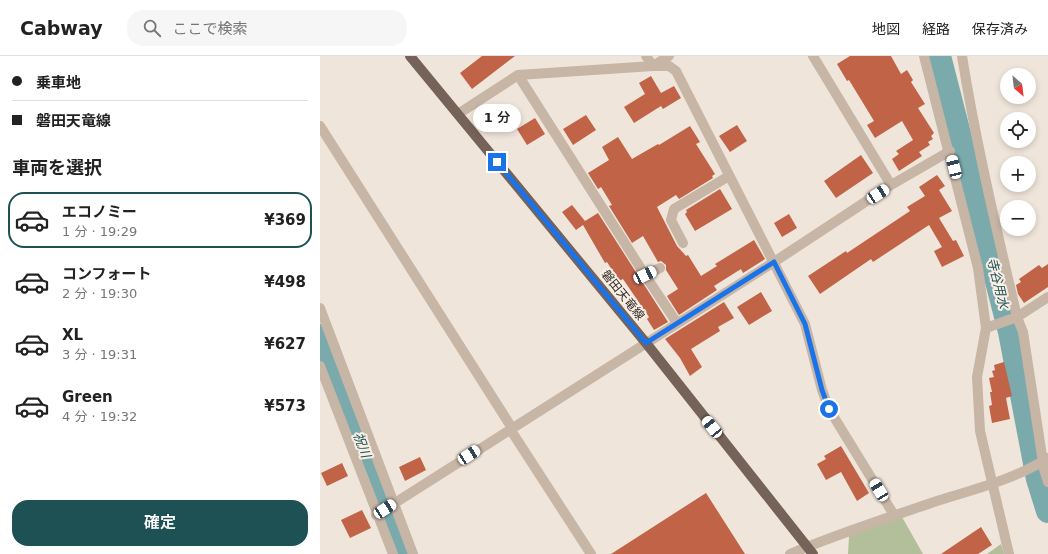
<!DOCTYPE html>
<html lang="ja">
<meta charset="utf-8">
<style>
:root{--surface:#fff;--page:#f6f6f6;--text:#222;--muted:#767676;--line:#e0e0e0;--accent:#1e5153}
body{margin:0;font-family:"DejaVu Sans","Noto Sans JP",sans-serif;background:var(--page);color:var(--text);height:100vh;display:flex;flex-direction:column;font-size:15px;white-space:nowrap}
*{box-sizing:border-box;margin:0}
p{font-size:13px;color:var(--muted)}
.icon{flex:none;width:22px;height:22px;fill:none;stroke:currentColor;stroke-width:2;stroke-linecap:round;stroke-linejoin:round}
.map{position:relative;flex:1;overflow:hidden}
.sheet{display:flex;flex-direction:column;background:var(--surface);width:320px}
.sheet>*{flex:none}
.banner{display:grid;align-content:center;height:88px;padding:0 12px;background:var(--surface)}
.needle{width:26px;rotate:152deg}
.fabs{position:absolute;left:680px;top:12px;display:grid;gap:8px}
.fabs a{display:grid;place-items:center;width:36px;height:36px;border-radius:50%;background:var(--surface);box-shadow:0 2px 6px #0003;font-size:20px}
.end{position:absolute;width:18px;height:18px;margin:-9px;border:5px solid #1a73e8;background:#fff;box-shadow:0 0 0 2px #fff}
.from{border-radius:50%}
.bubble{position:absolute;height:28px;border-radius:14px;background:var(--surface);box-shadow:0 2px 6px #0003;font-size:13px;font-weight:600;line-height:28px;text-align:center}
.car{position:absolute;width:12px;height:24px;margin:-12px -6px;border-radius:5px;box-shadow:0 0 3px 1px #0007;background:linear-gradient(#fff 24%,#345 0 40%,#fff 0 76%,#345 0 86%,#fff 0)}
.banner b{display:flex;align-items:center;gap:14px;height:38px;font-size:15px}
.banner b+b{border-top:1px solid var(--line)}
.banner i{width:10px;height:10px;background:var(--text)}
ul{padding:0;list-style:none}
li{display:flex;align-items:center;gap:12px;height:56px;margin:0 8px 6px;padding:0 4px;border:2px solid transparent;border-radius:16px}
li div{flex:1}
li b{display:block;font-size:15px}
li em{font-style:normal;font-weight:600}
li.on{border-color:var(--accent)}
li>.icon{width:36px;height:36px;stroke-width:1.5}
h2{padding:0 12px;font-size:18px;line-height:48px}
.cta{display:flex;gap:8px;margin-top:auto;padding:8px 12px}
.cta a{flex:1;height:46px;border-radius:16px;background:var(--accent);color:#fff;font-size:16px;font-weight:600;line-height:46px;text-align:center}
header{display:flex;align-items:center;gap:24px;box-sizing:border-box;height:56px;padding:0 20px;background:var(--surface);border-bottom:1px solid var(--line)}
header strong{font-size:19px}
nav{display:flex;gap:22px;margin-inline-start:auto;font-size:14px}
.search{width:280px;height:36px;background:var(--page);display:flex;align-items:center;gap:10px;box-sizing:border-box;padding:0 14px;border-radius:16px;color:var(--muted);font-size:15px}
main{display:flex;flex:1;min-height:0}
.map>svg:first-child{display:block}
</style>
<header>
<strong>Cabway</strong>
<div class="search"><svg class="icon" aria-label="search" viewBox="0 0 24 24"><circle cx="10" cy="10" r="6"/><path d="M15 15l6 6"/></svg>ここで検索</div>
<nav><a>地図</a><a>経路</a><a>保存済み</a></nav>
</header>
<main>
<section class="sheet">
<div class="banner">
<b><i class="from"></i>乗車地</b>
<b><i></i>磐田天竜線</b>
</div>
<h2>車両を選択</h2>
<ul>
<li class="on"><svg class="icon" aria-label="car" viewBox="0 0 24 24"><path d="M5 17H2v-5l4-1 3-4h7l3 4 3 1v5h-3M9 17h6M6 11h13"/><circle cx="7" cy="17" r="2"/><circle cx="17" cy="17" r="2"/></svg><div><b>エコノミー</b><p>1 分 · 19:29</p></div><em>¥369</em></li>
<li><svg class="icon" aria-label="car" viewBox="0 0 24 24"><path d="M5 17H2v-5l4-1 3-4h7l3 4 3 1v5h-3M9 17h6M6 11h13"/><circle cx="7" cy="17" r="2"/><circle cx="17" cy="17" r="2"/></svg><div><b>コンフォート</b><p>2 分 · 19:30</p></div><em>¥498</em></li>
<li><svg class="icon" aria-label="car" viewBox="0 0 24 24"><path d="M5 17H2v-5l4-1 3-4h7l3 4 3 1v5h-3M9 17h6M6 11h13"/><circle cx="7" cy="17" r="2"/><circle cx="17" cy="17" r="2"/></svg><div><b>XL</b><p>3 分 · 19:31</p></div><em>¥627</em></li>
<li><svg class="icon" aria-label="car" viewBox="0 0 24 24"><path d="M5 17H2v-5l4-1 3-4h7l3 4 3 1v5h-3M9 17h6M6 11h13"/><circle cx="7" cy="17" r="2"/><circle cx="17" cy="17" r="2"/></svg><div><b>Green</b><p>4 分 · 19:32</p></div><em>¥573</em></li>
</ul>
<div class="cta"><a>確定</a></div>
</section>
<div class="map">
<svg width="728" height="498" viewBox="0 0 728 498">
<rect width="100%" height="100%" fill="#f0e5da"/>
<path fill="#b3be9a" d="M 582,461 L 603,498 L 528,498 L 529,480 Z
M 681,488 L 684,498 L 667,498 Z"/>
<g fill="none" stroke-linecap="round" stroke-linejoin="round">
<path stroke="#7aaaac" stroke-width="24" d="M 619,0 L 690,276 L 718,423 L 728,455
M 0,280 L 30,364 L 83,498"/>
</g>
<path fill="#c06347" d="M 162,0 L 195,0 L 152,33 L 140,17 Z
M 530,0 L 571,0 L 581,18 L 587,14 L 593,24 L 591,26 L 605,48 L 598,52 L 614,77 L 611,80 L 613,83 L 608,86 L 610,89 L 599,96 L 602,100 L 579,115 L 572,103 L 579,98 L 576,95 L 593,84 L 582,65 L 555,82 L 547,69 L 554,65 L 529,24 L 527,25 L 517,8 Z
M 331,20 L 341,37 L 354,30 L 361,42 L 343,53 L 341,50 L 314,67 L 304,51 L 325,38 L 319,27 Z
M 266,59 L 276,74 L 253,89 L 243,73 Z
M 215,62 L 225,78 L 207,89 L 197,73 Z
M 417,69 L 427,85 L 410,96 L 399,80 Z
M 370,70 L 380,86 L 376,88 L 395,118 L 392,120 L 393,122 L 359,143 L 356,139 L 337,151 L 357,190 L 366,200 L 368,199 L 381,220 L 397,210 L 395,208 L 434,184 L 445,203 L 423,217 L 421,213 L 394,230 L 397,234 L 359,259 L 347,240 L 358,233 L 346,214 L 346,209 L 341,205 L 338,206 L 323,180 L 312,187 L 289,150 L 292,149 L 281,131 L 278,133 L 268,117 L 289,104 L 282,91 L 298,81 L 312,103 L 338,88 L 339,89 Z
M 541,99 L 553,117 L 516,142 L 504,125 Z
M 617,119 L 625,130 L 619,134 L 632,155 L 619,162 L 633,185 L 636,184 L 644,200 L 622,211 L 614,195 L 622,191 L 609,169 L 553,206 L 551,203 L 500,238 L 488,220 L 526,195 L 527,197 L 590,155 L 587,151 L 605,140 L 599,131 Z
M 400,133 L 412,153 L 375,175 L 365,158 L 367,156 L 366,154 Z
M 252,149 L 265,165 L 278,157 L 348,266 L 334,274 L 327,263 L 329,261 L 303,223 L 299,225 L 287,206 L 285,207 L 263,169 L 256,174 L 242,156 Z
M 469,158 L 477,172 L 462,181 L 454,167 Z
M 728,208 L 728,231 L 704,247 L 698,238 L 696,229 L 701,226 L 699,223 L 719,209 L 722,212 Z
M 441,236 L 452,255 L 429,269 L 417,251 Z
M 404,246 L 414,262 L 398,271 L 400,275 L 371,293 L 382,311 L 370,320 L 360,302 L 345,283 Z
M 684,306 L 692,340 L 686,342 L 690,363 L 672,367 L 669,350 L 672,349 L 670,336 L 672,336 L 669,322 L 674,321 L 672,315 L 675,314 L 674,309 Z
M 521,390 L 549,437 L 537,445 L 521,416 L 506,424 L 497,408 L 506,403 L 504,400 Z
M 100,401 L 106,414 L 85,425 L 79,411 Z
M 22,407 L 28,420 L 7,430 L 1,417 Z
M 386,437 L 425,498 L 291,498 Z
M 42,454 L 51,472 L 30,482 L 21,464 Z
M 661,471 L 672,489 L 658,498 L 621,498 Z"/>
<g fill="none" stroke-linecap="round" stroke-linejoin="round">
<path stroke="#c7b5a6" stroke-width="10" d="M 326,0 L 333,10 L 349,0
M 493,0 L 571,129
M 642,0 C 656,88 677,175 697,261 L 703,276 L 724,413 L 728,426
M 198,19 L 325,219 L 340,212
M 138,58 L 198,19 L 333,10 L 349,10 L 356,15 L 485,268 L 502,334 L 509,353 L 574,459
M 0,70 L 192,372
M 363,187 L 351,164 L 354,153 L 409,120
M 325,219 L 357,267
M 0,252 L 93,498
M 666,272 L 697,261 L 728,241
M 0,310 L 73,498
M 190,373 L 271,498
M 56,459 L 454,206 L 571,129 L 630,95"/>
<path stroke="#c7b5a6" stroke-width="10" d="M 604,0 L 658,212 L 666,272 L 657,321 L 660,375 L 689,498
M 470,498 C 519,477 570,461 620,444 C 656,433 695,423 728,402"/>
<path stroke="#756258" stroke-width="10" d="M 90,0 L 326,287 L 493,498"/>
</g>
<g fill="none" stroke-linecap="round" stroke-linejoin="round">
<path stroke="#1a73e8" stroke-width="5" d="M 177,106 L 326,287 L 454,206 L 485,268 L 502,334 L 509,353"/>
</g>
<g text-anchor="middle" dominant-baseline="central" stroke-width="4" stroke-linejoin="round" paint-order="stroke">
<g font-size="12" fill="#342b27" stroke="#f8efe6">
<text transform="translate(303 239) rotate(51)">磐田天竜線</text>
</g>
<g font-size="13" font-style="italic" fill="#1e5153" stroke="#f8efe6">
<text transform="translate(678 227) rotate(76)">寺谷用水</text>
<text transform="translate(42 389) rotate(69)">祝川</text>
</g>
</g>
</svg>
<div class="fabs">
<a><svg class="needle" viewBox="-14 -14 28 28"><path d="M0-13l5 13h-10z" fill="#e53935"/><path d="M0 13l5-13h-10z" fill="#767676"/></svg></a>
<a><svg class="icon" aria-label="locate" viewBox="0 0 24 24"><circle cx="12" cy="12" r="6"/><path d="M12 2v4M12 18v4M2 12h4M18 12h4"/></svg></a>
<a>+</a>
<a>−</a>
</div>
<i class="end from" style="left:509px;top:353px"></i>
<i class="end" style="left:177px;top:106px"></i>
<div class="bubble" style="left:153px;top:48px;width:48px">1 分</div>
<i class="car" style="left:634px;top:111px;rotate:346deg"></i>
<i class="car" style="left:558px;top:138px;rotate:57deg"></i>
<i class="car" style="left:325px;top:219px;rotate:65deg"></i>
<i class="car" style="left:392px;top:371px;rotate:321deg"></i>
<i class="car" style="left:149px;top:399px;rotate:57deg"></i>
<i class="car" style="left:559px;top:434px;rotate:329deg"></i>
<i class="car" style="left:65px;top:453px;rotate:57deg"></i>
</div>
</main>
